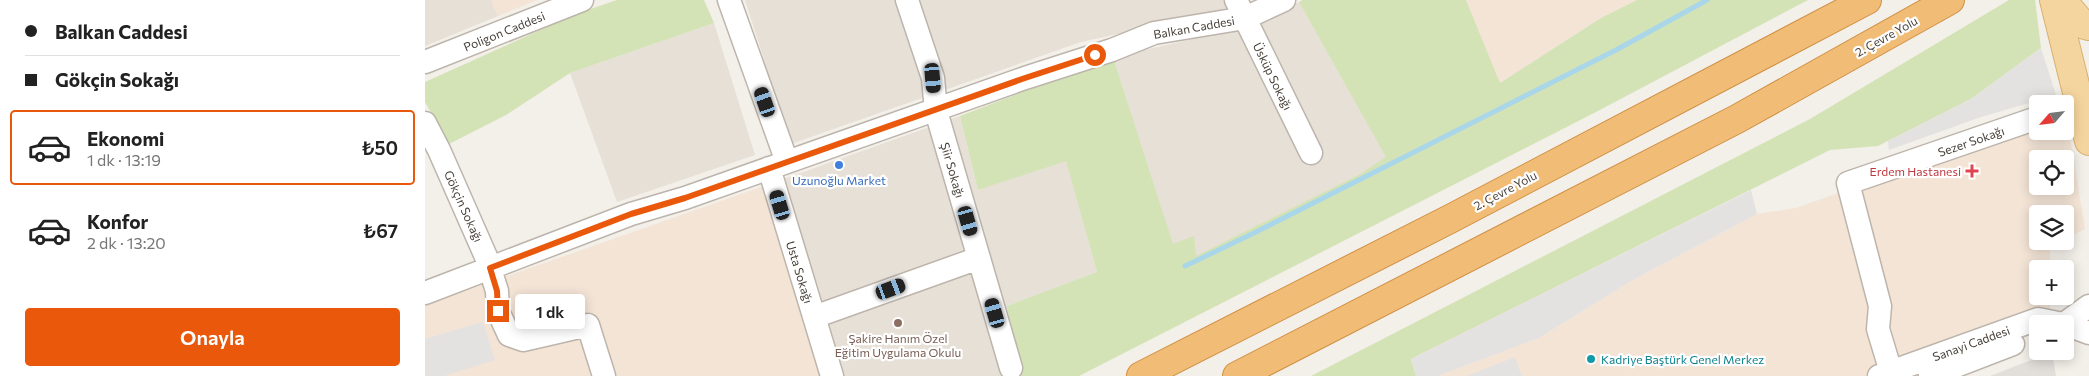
<!DOCTYPE html>
<html lang="tr">
<meta charset="utf-8">
<style>
:root{--surface:#fff;--page:#f6f6f6;--text:#222;--muted:#767676;--line:#e0e0e0;--accent:#ea580c}
body{margin:0;font-family:Commissioner,sans-serif;background:var(--page);color:var(--text);height:100vh;display:flex;flex-direction:column;font-size:19px;white-space:nowrap}
*{box-sizing:border-box;margin:0}
p{font-size:16px;color:var(--muted)}
.icon{flex:none;width:28px;height:28px;fill:none;stroke:currentColor;stroke-width:2;stroke-linecap:round;stroke-linejoin:round}
.map{position:relative;flex:1;overflow:hidden}
.side{display:flex;flex-direction:column;background:var(--surface);width:425px}
.side>*{flex:none}
.banner{display:grid;align-content:center;height:110px;padding:0 25px;background:var(--surface)}
.needle{width:32px;rotate:242deg}
.tools{position:absolute;left:1604px;top:95px;display:grid;gap:10px}
.tools a{display:grid;place-items:center;width:45px;height:45px;border-radius:5px;background:var(--surface);box-shadow:0 2px 12px #0003;font-size:25px}
.end{position:absolute;width:22px;height:22px;margin:-11px;border:6px solid #ea580c;background:#fff;box-shadow:0 0 0 2px #fff}
.from{border-radius:50%}
.bubble{position:absolute;height:35px;border-radius:5px;background:var(--surface);box-shadow:0 2px 12px #0003;font-size:16px;font-weight:600;line-height:35px;text-align:center}
.car{position:absolute;width:15px;height:30px;margin:-15px -8px;border-radius:6px;box-shadow:0 0 4px 1px #0007;background:linear-gradient(#222 24%,#8ab4d8 0 40%,#222 0 76%,#8ab4d8 0 86%,#222 0)}
.banner b{display:flex;align-items:center;gap:18px;height:48px;font-size:19px}
.banner b+b{border-top:1px solid var(--line)}
.banner i{width:12px;height:12px;background:var(--text)}
ul{padding:0;list-style:none}
li{display:flex;align-items:center;gap:15px;height:75px;margin:0 10px 8px;padding:0 15px;border:2px solid transparent;border-radius:5px}
li div{flex:1}
li b{display:block;font-size:19px}
li em{font-style:normal;font-weight:600}
li.active{border-color:var(--accent)}
li>.icon{width:45px;height:45px;stroke-width:1.5}
.primary-button{display:flex;gap:10px;margin-top:auto;padding:10px 25px}
.primary-button a{flex:1;height:58px;border-radius:5px;background:var(--accent);color:#fff;font-size:20px;font-weight:600;line-height:58px;text-align:center}
main{display:flex;flex:1;min-height:0}
.map>svg:first-child{display:block}
</style>
<main>
<section class="side">
<div class="banner">
<b><i class="from"></i>Balkan Caddesi</b>
<b><i></i>Gökçin Sokağı</b>
</div>
<ul>
<li class="active"><svg class="icon" aria-label="car" viewBox="0 0 24 24"><path d="M5 17H2v-5l4-1 3-4h7l3 4 3 1v5h-3M9 17h6M6 11h13"/><circle cx="7" cy="17" r="2"/><circle cx="17" cy="17" r="2"/></svg><div><b>Ekonomi</b><p>1 dk · 13:19</p></div><em>₺50</em></li>
<li><svg class="icon" aria-label="car" viewBox="0 0 24 24"><path d="M5 17H2v-5l4-1 3-4h7l3 4 3 1v5h-3M9 17h6M6 11h13"/><circle cx="7" cy="17" r="2"/><circle cx="17" cy="17" r="2"/></svg><div><b>Konfor</b><p>2 dk · 13:20</p></div><em>₺67</em></li>
</ul>
<div class="primary-button"><a>Onayla</a></div>
</section>
<div class="map">
<svg width="1664" height="376" viewBox="0 0 1664 376">
<rect width="100%" height="100%" fill="#f3efe9"/>
<path fill="#e6e0d7" d="M 0,0 L 66,0 L 73,16 L 0,46 Z
M 320,0 L 798,0 L 803,10 L 656,42 L 366,144 Z
M 874,2 L 962,157 L 935,174 L 771,257 L 748,245 L 688,57 L 812,29 Z
M 289,23 L 330,155 L 192,202 L 145,73 Z
M 535,116 L 553,190 L 641,160 L 672,272 L 582,306 L 585,326 L 581,376 L 402,376 L 336,187 Z"/>
<path fill="#f3e4d6" fill-rule="evenodd" d="M 66,0 L 112,0 L 73,16 Z
M 1041,0 L 1212,0 L 1176,18 L 1075,83 Z
M 1641,113 L 1660,229 L 1640,239 L 1640,214 L 1612,214 L 1612,241 L 1635,241 L 1625,247 L 1625,269 L 1612,269 L 1612,296 L 1625,296 L 1625,309 L 1463,376 L 1013,376 L 1114,338 L 1206,281 L 1332,214 L 1371,208 L 1612,123 L 1612,131 L 1640,131 ZM 1612,159 L 1640,159 L 1640,186 L 1612,186 Z
M 336,187 L 402,376 L 0,376 L 0,305 Z"/>
<path fill="#e2deda" d="M 1627,352 L 1631,376 L 1565,376 Z"/>
<path fill="#d3e3b5" d="M 192,0 L 279,0 L 289,23 L 145,73 L 81,115 L 24,144 L 0,102 L 0,82 L 151,14 Z
M 877,0 L 1041,0 L 1075,83 L 1176,18 L 1212,0 L 1383,0 L 1171,112 L 654,376 L 581,376 L 585,326 L 582,306 L 672,272 L 641,161 L 553,190 L 535,116 L 688,57 L 748,244 L 769,236 L 771,256 L 935,174 L 961,157 L 874,2 Z
M 1584,0 L 1610,0 L 1616,48 L 1546,99 L 1453,146 L 1405,150 L 986,359 L 991,376 L 886,376 L 1385,119 Z"/>
<path fill="#e4e2e0" d="M 1616,48 L 1631,95 L 1556,117 L 1464,150 L 1463,141 L 1546,99 Z
M 1326,190 L 1332,214 L 1206,281 L 1114,338 L 1013,376 L 991,376 L 986,359 Z
M 58,322 L 70,360 L 19,376 L 0,376 L 0,339 Z
M 1090,357 L 1097,376 L 1042,376 Z"/>
<g fill="none" stroke-linecap="round" stroke-linejoin="round">
<path stroke="#aad6ea" stroke-width="5" d="M 760,266 L 829,233 L 1191,50 L 1282,0"/>
<g stroke="#bdb5ac" stroke-width="25">
<path id="minor" d="M 304,0 L 362,162
M 482,0 L 508,78 L 511,111 L 586,368
M 811,0 L 886,153
M 0,62 L 157,0
M 0,123 L 14,150 L 62,259 L 72,291 L 73,311 L 84,335 L 98,340 L 163,325 L 179,376
M 344,168 L 407,376
M 0,293 L 206,214 L 260,198 L 600,78 L 687,50 L 729,33 L 820,18 L 859,0
M 389,317 L 554,258
M 1639,324 L 1664,306
M 1640,324 L 1664,333
M 1466,372 L 1453,329 L 1455,306 L 1423,183 L 1612,118
M 1454,376 L 1613,319 L 1638,324
M 1505,376 L 1588,344"/>
</g>
<g stroke="#d9b070" stroke-width="30">
<path id="major" d="M 1629,0 L 1664,141
M 1637,0 L 1657,24 L 1664,26"/>
</g>
<g stroke="#d09046" stroke-width="30">
<path id="highway" d="M 716,376 L 1025,219 L 1442,0
M 812,376 L 1312,119 L 1525,0"/>
</g>
<use href="#minor" stroke="#fff" stroke-width="22"/>
<use href="#major" stroke="#f5d59f" stroke-width="28"/>
<use href="#highway" stroke="#f1bc75" stroke-width="28"/>
</g>
<g fill="none" stroke-linecap="round" stroke-linejoin="round">
<path stroke="#ea580c" stroke-width="6" d="M 73,311 L 72,291 L 65,268 L 206,214 L 260,198 L 600,78 L 670,55"/>
</g>
<circle fill="#3f7fe0" stroke="#fff" stroke-width="2" cx="414" cy="165" r="5"/>
<path fill="#e0444e" stroke="#fff" stroke-width="2" d="M1544.5 163.5h5v5h5v5h-5v5h-5v-5h-5v-5h5z"/>
<circle fill="#8d6e63" stroke="#fff" stroke-width="2" cx="473" cy="323" r="5"/>
<circle fill="#0f9aa8" stroke="#fff" stroke-width="2" cx="1166" cy="359" r="5"/>
<g text-anchor="middle" dominant-baseline="central" stroke-width="4.5" stroke-linejoin="round" paint-order="stroke">
<g font-size="12" fill="#463f38" stroke="#fff">
<text transform="translate(769 27) rotate(-10)">Balkan Caddesi</text>
<text transform="translate(79 31) rotate(-22)">Poligon Caddesi</text>
<text transform="translate(1461 36) rotate(-29)">2. Çevre Yolu</text>
<text transform="translate(848 76) rotate(64)">Üsküp Sokağı</text>
<text transform="translate(1546 141) rotate(-19)">Sezer Sokağı</text>
<text transform="translate(528 170) rotate(74)">Şiir Sokağı</text>
<text transform="translate(1080 190) rotate(-28)">2. Çevre Yolu</text>
<text transform="translate(39 206) rotate(66)">Gökçin Sokağı</text>
<text transform="translate(375 272) rotate(73)">Usta Sokağı</text>
<text transform="translate(1546 343) rotate(-20)">Sanayi Caddesi</text>
</g>
<g font-size="12" fill="#be3a42" stroke="#fff" text-anchor="end">
<text x="1536" y="171">Erdem Hastanesi</text>
</g>
<g font-size="12" fill="#366cbe" stroke="#fff">
<text x="414" y="180">Uzunoğlu Market</text>
</g>
<g font-size="12" fill="#785e54" stroke="#fff">
<text x="473" y="338">Şakire Hanım Özel<tspan x="473" dy="14">Eğitim Uygulama Okulu</tspan></text>
</g>
<g font-size="12" fill="#0d838f" stroke="#fff" text-anchor="start">
<text x="1176" y="359">Kadriye Baştürk Genel Merkez</text>
</g>
</g>
</svg>
<div class="tools">
<a><svg class="needle" viewBox="-14 -14 28 28"><path d="M0-13l5 13h-10z" fill="#e53935"/><path d="M0 13l5-13h-10z" fill="#767676"/></svg></a>
<a><svg class="icon" aria-label="locate" viewBox="0 0 24 24"><circle cx="12" cy="12" r="6"/><path d="M12 2v4M12 18v4M2 12h4M18 12h4"/></svg></a>
<a><svg class="icon" aria-label="layers" viewBox="0 0 24 24"><path d="M12 4l9 5-9 5-9-5zM3 14l9 5 9-5"/></svg></a>
<a>+</a>
<a>−</a>
</div>
<i class="end from" style="left:670px;top:55px"></i>
<i class="end" style="left:73px;top:311px"></i>
<div class="bubble" style="left:90px;top:294px;width:70px">1 dk</div>
<i class="car" style="left:508px;top:78px;rotate:175deg"></i>
<i class="car" style="left:340px;top:102px;rotate:341deg"></i>
<i class="car" style="left:355px;top:205px;rotate:343deg"></i>
<i class="car" style="left:543px;top:221px;rotate:164deg"></i>
<i class="car" style="left:466px;top:289px;rotate:70deg"></i>
<i class="car" style="left:570px;top:313px;rotate:344deg"></i>
</div>
</main>
